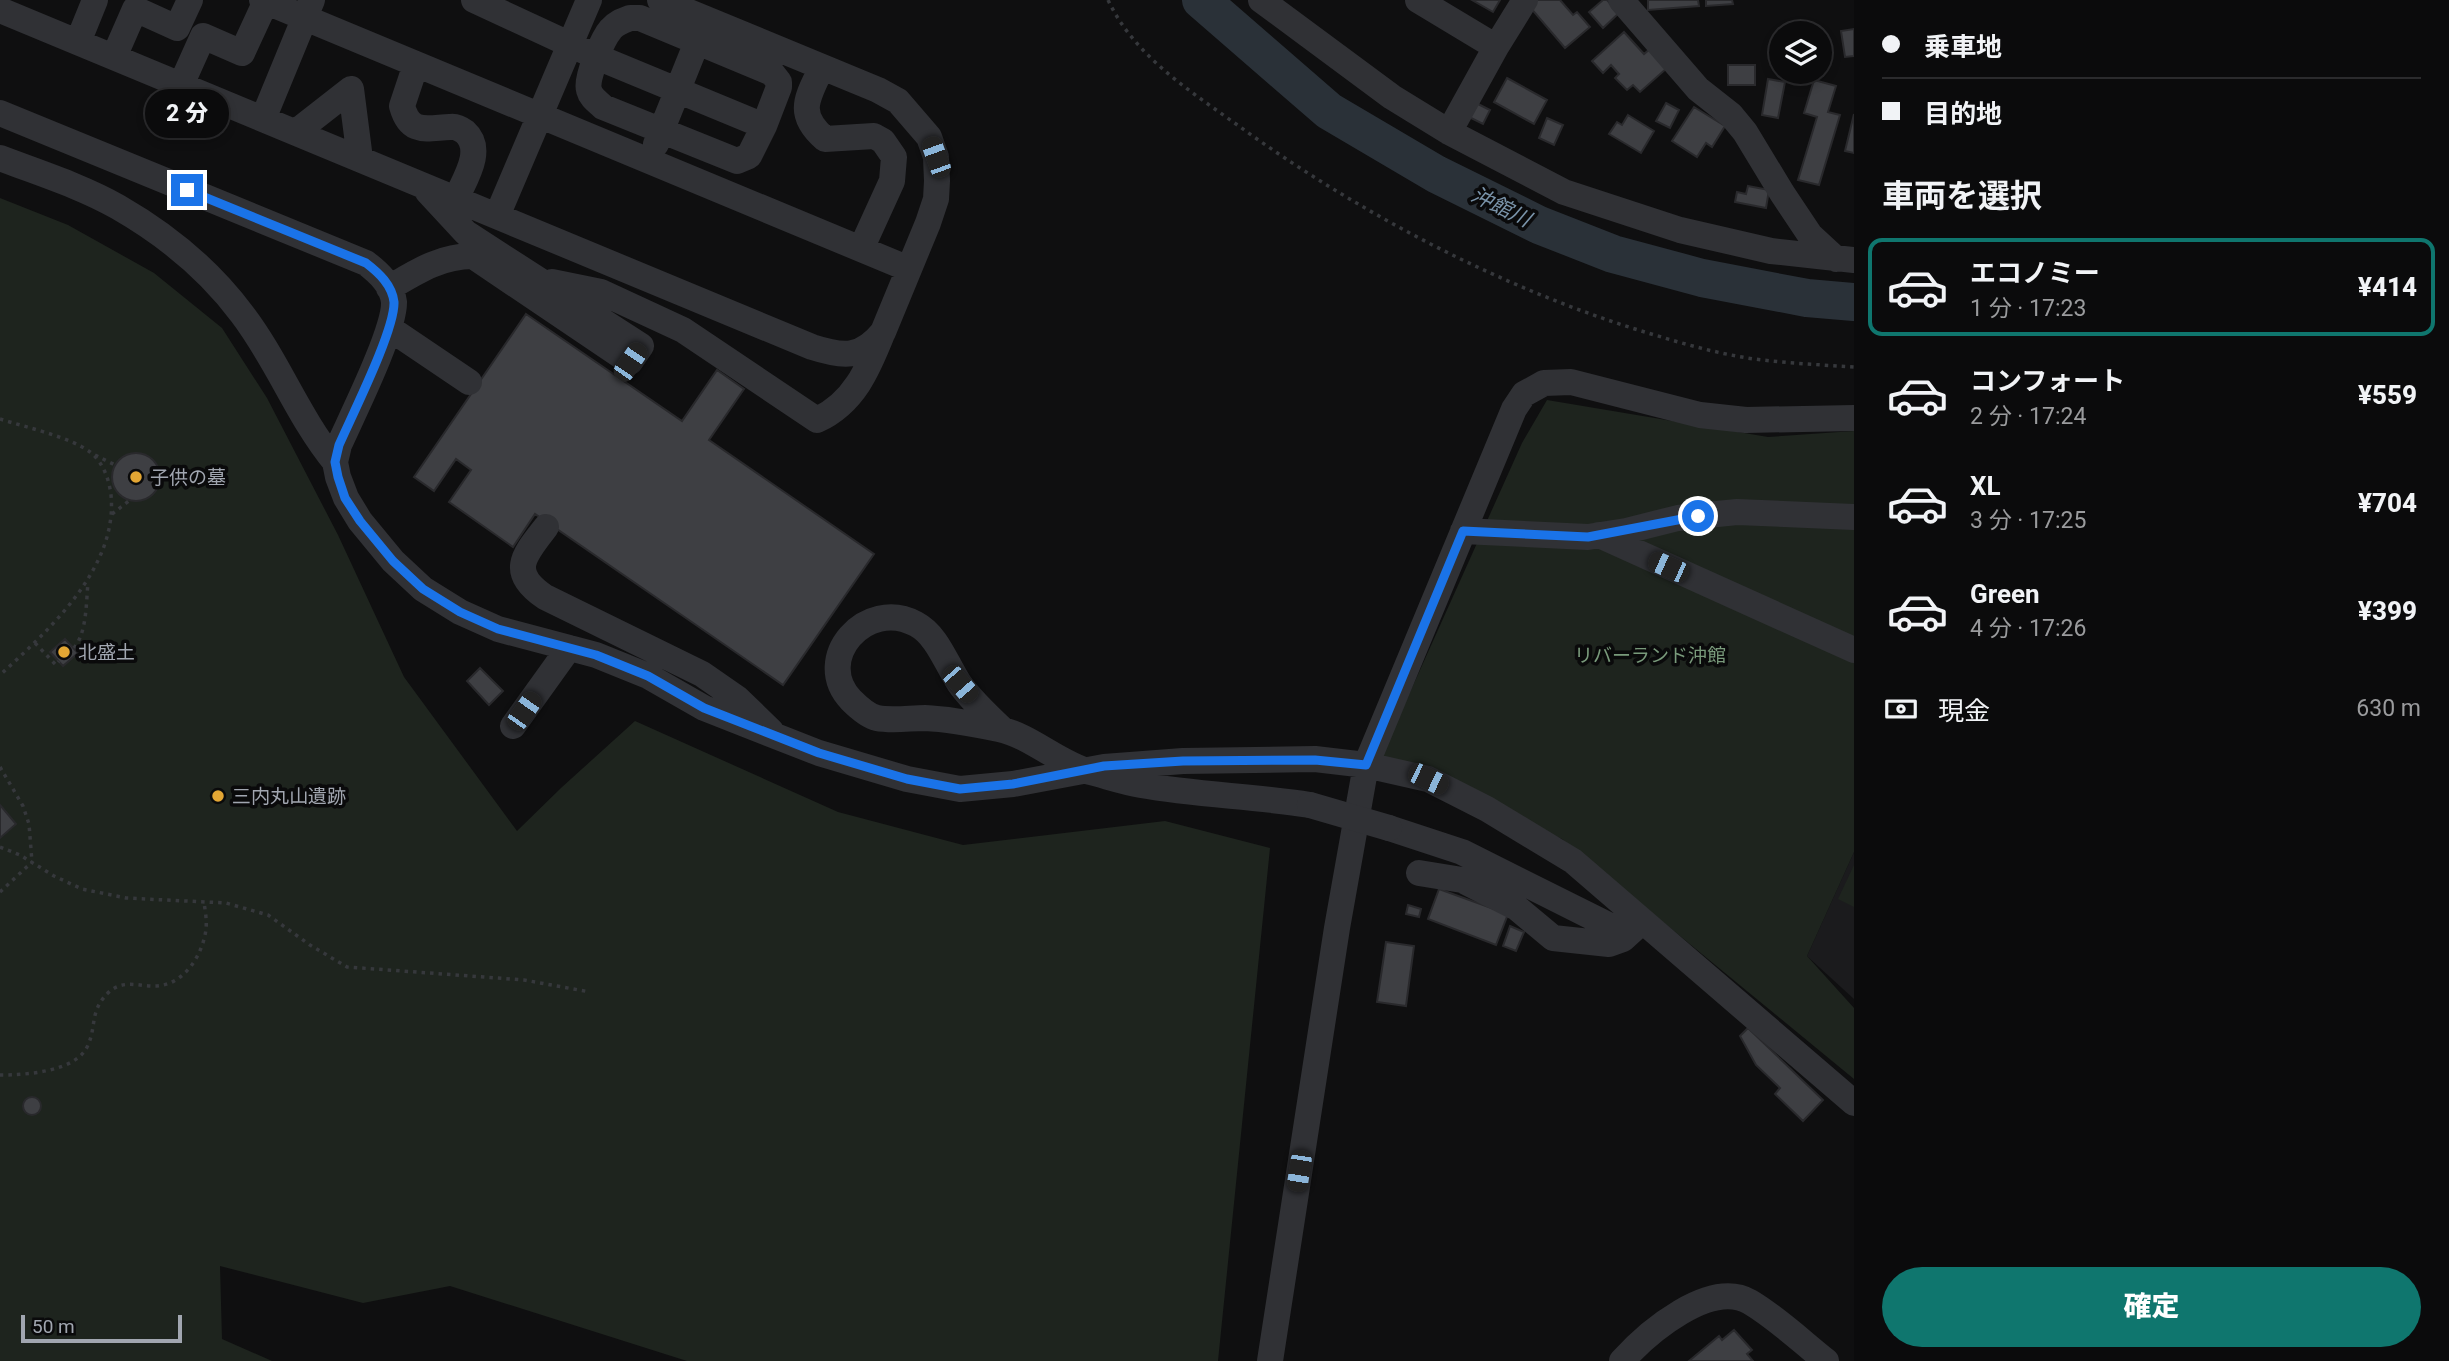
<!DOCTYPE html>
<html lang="ja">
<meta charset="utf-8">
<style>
:root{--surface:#0b0b0c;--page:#141415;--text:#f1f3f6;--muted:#9a9b9d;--line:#2b2b2d;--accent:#0f766e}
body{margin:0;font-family:Roboto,"Noto Sans JP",sans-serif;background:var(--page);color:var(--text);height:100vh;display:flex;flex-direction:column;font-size:26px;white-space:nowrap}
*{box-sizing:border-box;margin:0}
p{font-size:23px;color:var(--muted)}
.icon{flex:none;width:38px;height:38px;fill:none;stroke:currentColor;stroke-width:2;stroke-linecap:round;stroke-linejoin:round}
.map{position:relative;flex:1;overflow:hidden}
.drawer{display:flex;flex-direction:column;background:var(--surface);width:595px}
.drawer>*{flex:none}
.hud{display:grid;align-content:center;height:154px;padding:0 28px;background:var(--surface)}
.controls{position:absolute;left:1769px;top:21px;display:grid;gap:14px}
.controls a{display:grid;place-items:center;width:63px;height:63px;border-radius:50%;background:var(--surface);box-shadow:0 4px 10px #0003,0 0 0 2px var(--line);font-size:35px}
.scale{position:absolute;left:21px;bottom:18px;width:161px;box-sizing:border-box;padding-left:7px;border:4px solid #a1a6b0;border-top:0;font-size:19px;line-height:24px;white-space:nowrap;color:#a1a6b0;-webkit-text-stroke:5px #0a0a0b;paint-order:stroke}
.end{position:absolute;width:32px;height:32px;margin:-16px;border:9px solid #1a73e8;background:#fff;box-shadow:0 0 0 4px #fff}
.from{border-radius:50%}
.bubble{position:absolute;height:49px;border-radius:24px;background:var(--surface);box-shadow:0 4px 10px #0003,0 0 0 2px var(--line);font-size:23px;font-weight:800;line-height:49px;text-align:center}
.car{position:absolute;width:21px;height:42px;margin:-21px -10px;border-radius:9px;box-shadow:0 0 5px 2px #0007;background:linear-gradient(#222 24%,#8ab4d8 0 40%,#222 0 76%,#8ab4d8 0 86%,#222 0)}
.hud b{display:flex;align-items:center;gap:24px;height:66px;font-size:26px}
.hud b+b{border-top:2px solid var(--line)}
.hud i{width:18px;height:18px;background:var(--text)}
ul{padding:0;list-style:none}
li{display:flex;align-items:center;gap:21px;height:98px;margin:0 14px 10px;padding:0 14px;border:4px solid transparent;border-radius:14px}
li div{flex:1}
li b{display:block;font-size:26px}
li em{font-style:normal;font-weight:800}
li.current{border-color:var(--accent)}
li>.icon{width:63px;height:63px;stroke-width:1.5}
h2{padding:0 28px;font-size:32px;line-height:84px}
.pay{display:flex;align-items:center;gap:18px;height:77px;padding:0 28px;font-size:26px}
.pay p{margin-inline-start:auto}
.primary-button{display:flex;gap:14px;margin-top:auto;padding:14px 28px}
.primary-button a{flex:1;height:80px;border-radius:42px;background:var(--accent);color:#fff;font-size:28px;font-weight:800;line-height:80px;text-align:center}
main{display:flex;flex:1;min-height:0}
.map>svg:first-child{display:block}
</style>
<main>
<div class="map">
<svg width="1854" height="1361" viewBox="0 0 1854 1361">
<rect width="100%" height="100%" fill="#0f0f10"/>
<path fill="#1b1b1d" d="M 1854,852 L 1854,999 L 1807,956 Z"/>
<path fill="#1e241e" d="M 0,198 L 68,225 L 154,273 L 222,328 L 267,398 L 338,535 L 404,677 L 517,831 L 561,788 L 635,721 L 838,812 L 963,845 L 1165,821 L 1270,848 L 1218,1361 L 687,1361 L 450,1286 L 363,1303 L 220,1266 L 222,1339 L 272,1361 L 0,1361 Z
M 1547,400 L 1768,437 L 1854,431 L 1854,852 L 1807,956 L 1854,1008 L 1854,1079 L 1562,839 L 1380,759 L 1522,443 Z
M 1854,865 L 1854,907 L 1838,899 Z"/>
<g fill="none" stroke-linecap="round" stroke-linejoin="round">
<path stroke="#2a3138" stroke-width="38" d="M 1201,0 L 1329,111 L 1436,174 L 1539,225 L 1613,254 L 1702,278 L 1807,298 L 1854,302"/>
</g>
<path fill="#3e3f43" stroke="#29292c" stroke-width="2" d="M 1472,0 L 1500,0 L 1493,12 Z
M 1537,0 L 1560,0 L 1573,15 L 1577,12 L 1590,27 L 1565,48 L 1529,6 Z
M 1603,0 L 1607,0 L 1619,13 L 1603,28 L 1589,12 Z
M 1648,0 L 1698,0 L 1699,6 L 1648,10 Z
M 1706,0 L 1732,0 L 1733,4 L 1706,6 Z
M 1854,29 L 1854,56 L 1845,57 L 1841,31 Z
M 1624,32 L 1644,54 L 1650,49 L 1667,68 L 1640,92 L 1633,85 L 1627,90 L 1615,78 L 1619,74 L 1611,65 L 1603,73 L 1592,61 Z
M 1728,65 L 1755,65 L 1755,85 L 1728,85 Z
M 1507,78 L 1547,100 L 1534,124 L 1494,102 Z
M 1768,79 L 1785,82 L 1778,118 L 1762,115 Z
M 1814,80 L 1836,86 L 1828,112 L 1840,115 L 1819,185 L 1798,180 L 1817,117 L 1804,113 Z
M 1476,103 L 1490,110 L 1483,124 L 1469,117 Z
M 1666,103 L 1679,110 L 1670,128 L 1656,121 Z
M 1694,107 L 1725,126 L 1712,147 L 1706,143 L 1697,157 L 1672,141 Z
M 1854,114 L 1854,153 L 1845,151 Z
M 1628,115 L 1654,131 L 1641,153 L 1609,134 L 1617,122 L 1622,125 Z
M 1547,118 L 1563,125 L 1554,145 L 1539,138 Z
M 1748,186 L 1769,190 L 1766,208 L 1735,202 L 1737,192 L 1746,194 Z
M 526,314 L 682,421 L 717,370 L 744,389 L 709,440 L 874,554 L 783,685 L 535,514 L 513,547 L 449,502 L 471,470 L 456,459 L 434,491 L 414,477 Z
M112 477a24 24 0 1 1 48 0a24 24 0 1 1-48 0Z
M 65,639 L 78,653 L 63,666 L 50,652 Z
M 480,668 L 503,691 L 489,705 L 467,681 Z
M 0,805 L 16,824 L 0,838 Z
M 1439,889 L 1508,914 L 1496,945 L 1428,919 Z
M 1408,905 L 1421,909 L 1419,917 L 1406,914 Z
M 1510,926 L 1524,932 L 1516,951 L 1503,946 Z
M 1386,942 L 1414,946 L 1406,1006 L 1377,1002 Z
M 1748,1028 L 1823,1100 L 1803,1121 L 1775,1094 L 1780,1088 L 1756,1065 L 1740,1036 Z
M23 1106a9 9 0 1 1 18 0a9 9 0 1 1-18 0Z
M 1734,1330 L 1752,1350 L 1747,1354 L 1753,1361 L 1689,1361 L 1719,1336 L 1722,1340 Z"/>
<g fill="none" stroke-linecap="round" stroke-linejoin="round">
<path stroke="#36383c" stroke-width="3.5" stroke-dasharray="3.5 5" stroke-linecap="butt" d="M 1108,0 C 1134,55 1187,89 1236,124 C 1356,211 1493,284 1635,329 C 1674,341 1713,353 1754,359 C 1787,363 1821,365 1854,367
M 0,419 C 25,427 70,437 90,452 C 103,462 109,479 111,495 C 118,568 49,630 0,675
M 95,455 L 115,465
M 112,514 L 130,500
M 35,643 L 56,665 L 59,661
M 74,648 C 87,632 86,603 88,583
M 0,767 L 23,806 L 29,824 L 32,862
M 0,847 L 20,855 L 54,876 L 82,889 L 126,898 L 226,903 L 268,915 L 310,945 L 347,967 L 524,980 L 590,992
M 0,892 L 32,862
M 0,1075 C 25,1075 77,1072 88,1045 C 97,1025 89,1010 110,991 C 125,979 141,987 157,986 C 185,984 203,954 206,929 C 207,920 205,910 204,902"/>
<path stroke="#303135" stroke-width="26" d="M 262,0 L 909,269
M 474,0 L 597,57 L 764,126
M 1261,0 L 1392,97 L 1449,132 L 1564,192 L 1680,230 L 1771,251 L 1854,260
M 1418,0 L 1496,47 L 1525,0
M 1621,0 L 1698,89 L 1731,115 L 1745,132 L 1782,193 L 1810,235 L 1836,259
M 0,10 L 812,347 C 843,357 861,359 883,332 L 928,223 L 936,199 L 937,181 L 936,157 L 929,137 L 898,101 L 878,90 L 660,0
M 630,18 L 640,18 L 772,73 L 779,82 L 779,87 L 764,126 L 749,156 L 737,161 L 603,107 C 598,102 591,98 589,90 C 585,79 603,38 611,29 C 616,23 622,21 630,18 Z
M 78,42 L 95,0
M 114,57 L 135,9 L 177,28 L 190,0
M 416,64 L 402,106 C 410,135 426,128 450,127 C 455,126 461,129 465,132 C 485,150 464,180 456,199
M 822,67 C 808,97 795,113 825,139 L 874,136 L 883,141 L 894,157 L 892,181 L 861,249
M 181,85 L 203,36 L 242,53 L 266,1
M 0,113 L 366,263 C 379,273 392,285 394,302 C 395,330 352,416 339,445 L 335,462 L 338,477 L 346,498 L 360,521 L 393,561 L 423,589 L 460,612 L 498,629 L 596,655 L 648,676 L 704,708 L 819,753 L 907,779 L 960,789 L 1013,784 L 1104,767 L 1183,761 L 1315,759 L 1366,765 L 1428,779 L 1487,809 L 1573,861 L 1854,1103
M 263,119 L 312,0
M 296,132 L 351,89 L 360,159
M 1449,132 L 1496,47
M 656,144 L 703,27
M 0,158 C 39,173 81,186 118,207 C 165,234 210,271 242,314 C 278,361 298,417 335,462
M 497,216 L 589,0
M 552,282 L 601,292 L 683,330 L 817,420 C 854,403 868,369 882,334
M 389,288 C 416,272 440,256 473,256 L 630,362 L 641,346 L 466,233 L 428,192
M 389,328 L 469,382
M 546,527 C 524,555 508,572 545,597 L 702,674 L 738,699 L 771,731
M 1463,531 L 1588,537 L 1626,531 L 1678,518 L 1737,512 L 1854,517
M 1599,535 L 1854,650
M 513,726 L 569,648
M 1002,729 C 987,715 971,700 959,683 C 946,663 937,635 916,624 C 866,597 812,659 851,700 C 858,707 868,716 877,718 C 892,721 910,718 925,718 C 949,719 975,724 999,729 C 1031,736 1058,763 1090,772 C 1106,776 1124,782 1141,785 C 1197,795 1254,796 1310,805
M 1389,828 L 1462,852 L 1614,928 L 1632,914
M 1419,873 L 1462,880 L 1517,908 L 1553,938 L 1609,944 L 1623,939 L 1635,928
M 1270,1361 L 1337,928 L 1366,765 L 1514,409 L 1524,394 L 1544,383 L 1571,382 L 1700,415 L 1746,420 L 1854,418
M 1622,1361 C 1647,1333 1710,1279 1750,1302 C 1777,1318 1802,1342 1826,1361"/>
<path stroke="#303135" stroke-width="26" d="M 1310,805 L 1389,828"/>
</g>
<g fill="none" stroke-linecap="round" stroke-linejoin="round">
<path stroke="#1a73e8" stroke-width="9" d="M 187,190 L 366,263 C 379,273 392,285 394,302 C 395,330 352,415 339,445 L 335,462 L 338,477 L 345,498 L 360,521 L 393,561 L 423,589 L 460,612 L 498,629 L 596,655 L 648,676 L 704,708 L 819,753 L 907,779 L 960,789 L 1013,784 L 1104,766 L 1183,761 L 1315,760 L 1366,765 L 1463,531 L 1588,537 L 1698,516"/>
</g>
<g fill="#e3a634" stroke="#0a0a0b" stroke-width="2.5">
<circle cx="136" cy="477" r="7"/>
<circle cx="64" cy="652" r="7"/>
<circle cx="218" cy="796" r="7"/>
</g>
<g text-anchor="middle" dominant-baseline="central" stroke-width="7" stroke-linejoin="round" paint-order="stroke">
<g font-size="19" fill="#a1a6b0" stroke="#0a0a0b" text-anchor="start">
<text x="150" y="477">子供の墓</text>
<text x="78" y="652">北盛土</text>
<text x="232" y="796">三内丸山遺跡</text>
</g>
<g font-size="19" fill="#799a7b" stroke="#0a0a0b">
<text x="1650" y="655">リバーランド沖館</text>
</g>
<g font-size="21" font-style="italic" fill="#7a94aa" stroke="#0a0a0b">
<text transform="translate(1501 207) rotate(26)">沖館川</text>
</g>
</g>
</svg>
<div class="controls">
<a><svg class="icon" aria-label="layers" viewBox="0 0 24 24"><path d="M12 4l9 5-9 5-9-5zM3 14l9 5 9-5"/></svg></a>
</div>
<div class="scale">50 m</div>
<i class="end from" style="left:1698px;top:516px"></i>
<i class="end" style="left:187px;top:190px"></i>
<div class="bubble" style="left:145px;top:89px;width:84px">2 分</div>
<i class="car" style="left:936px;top:157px;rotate:340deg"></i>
<i class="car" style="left:630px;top:362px;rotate:34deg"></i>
<i class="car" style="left:1668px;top:567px;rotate:294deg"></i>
<i class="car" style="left:960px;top:684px;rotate:139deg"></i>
<i class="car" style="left:524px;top:711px;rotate:35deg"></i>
<i class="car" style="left:1428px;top:779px;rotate:116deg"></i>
<i class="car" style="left:1299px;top:1171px;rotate:189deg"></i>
</div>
<section class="drawer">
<div class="hud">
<b><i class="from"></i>乗車地</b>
<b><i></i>目的地</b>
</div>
<h2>車両を選択</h2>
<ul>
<li class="current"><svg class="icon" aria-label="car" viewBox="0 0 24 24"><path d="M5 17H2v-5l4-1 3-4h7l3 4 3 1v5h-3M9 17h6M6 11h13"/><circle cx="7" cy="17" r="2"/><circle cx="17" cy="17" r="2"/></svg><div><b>エコノミー</b><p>1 分 · 17:23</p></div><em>¥414</em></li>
<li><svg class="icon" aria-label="car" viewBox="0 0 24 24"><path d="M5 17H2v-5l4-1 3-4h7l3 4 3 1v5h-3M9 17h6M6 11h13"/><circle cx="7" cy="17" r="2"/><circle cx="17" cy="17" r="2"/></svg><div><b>コンフォート</b><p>2 分 · 17:24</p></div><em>¥559</em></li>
<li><svg class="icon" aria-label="car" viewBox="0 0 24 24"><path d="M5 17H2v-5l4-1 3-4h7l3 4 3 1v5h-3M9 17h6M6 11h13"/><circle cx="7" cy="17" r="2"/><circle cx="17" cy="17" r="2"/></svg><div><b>XL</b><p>3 分 · 17:25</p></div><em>¥704</em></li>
<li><svg class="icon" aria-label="car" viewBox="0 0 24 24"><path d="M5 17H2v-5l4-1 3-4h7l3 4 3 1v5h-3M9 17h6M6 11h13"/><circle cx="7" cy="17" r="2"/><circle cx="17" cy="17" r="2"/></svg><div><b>Green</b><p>4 分 · 17:26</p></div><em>¥399</em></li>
</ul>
<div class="pay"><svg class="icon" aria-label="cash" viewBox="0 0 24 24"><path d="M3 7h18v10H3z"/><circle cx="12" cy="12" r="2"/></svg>現金<p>630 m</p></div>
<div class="primary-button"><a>確定</a></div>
</section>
</main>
